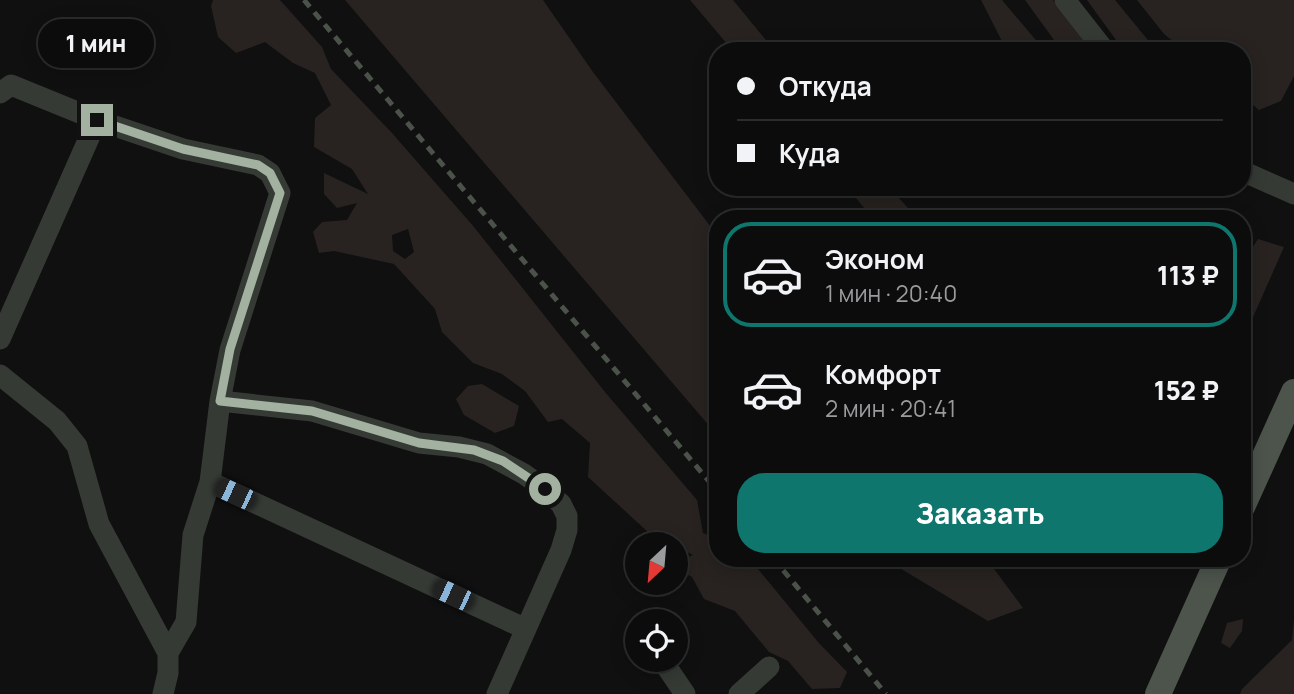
<!DOCTYPE html>
<html lang="ru">
<meta charset="utf-8">
<style>
:root{--surface:#0b0c0b;--page:#141514;--text:#f1f3f6;--muted:#9a9b9d;--line:#2b2c2c;--accent:#0f766e}
body{margin:0;font-family:Manrope,sans-serif;background:var(--page);color:var(--text);height:100vh;display:flex;flex-direction:column;font-size:26px;white-space:nowrap}
*{box-sizing:border-box;margin:0}
p{font-size:23px;color:var(--muted)}
.icon{flex:none;width:38px;height:38px;fill:none;stroke:currentColor;stroke-width:2;stroke-linecap:round;stroke-linejoin:round}
.map{position:relative;flex:1;overflow:hidden}
.drawer{position:absolute;left:709px;top:210px;width:542px;height:357px;display:flex;flex-direction:column;background:var(--surface);border-radius:28px;box-shadow:0 4px 18px #0003,0 0 0 2px var(--line)}
.drawer>*{flex:none}
.banner{position:absolute;left:709px;top:42px;width:542px;height:154px;border-radius:28px;box-shadow:0 4px 18px #0003,0 0 0 2px var(--line);display:grid;align-content:center;height:154px;padding:0 28px;background:var(--surface)}
.needle{width:46px;rotate:206deg}
.controls{position:absolute;left:625px;top:532px;display:grid;gap:14px}
.controls a{display:grid;place-items:center;width:63px;height:63px;border-radius:50%;background:var(--surface);box-shadow:0 4px 18px #0003,0 0 0 2px var(--line);font-size:35px}
.end{position:absolute;width:32px;height:32px;margin:-16px;border:9px solid #a2b1a0;background:#111;box-shadow:0 0 0 4px #111}
.from{border-radius:50%}
.bubble{position:absolute;height:49px;border-radius:24px;background:var(--surface);box-shadow:0 4px 18px #0003,0 0 0 2px var(--line);font-size:23px;font-weight:800;line-height:49px;text-align:center}
.car{position:absolute;width:21px;height:42px;margin:-21px -10px;border-radius:9px;box-shadow:0 0 5px 2px #0007;background:linear-gradient(#222 24%,#8ab4d8 0 40%,#222 0 76%,#8ab4d8 0 86%,#222 0)}
.banner b{display:flex;align-items:center;gap:24px;height:66px;font-size:26px}
.banner b+b{border-top:2px solid var(--line)}
.banner i{width:18px;height:18px;background:var(--text)}
ul{padding:12px 0 0;list-style:none}
li{display:flex;align-items:center;gap:21px;height:105px;margin:0 14px 10px;padding:0 14px;border:4px solid transparent;border-radius:28px}
li div{flex:1}
li b{display:block;font-size:26px}
li em{font-style:normal;font-weight:800}
li.active{border-color:var(--accent)}
li>.icon{width:63px;height:63px;stroke-width:1.5}
.button{display:flex;gap:14px;margin-top:auto;padding:14px 28px}
.button a{flex:1;height:80px;border-radius:28px;background:var(--accent);color:#fff;font-size:28px;font-weight:800;line-height:80px;text-align:center}
.map>svg:first-child{display:block}
</style>
<div class="map">
<svg width="1294" height="694" viewBox="0 0 1294 694">
<rect width="100%" height="100%" fill="#0f100f"/>
<path fill="#282320" fill-rule="evenodd" d="M 213,0 L 280,0 L 322,47 L 331,69 L 392,133 L 474,227 L 605,392 L 697,500 L 703,533 L 717,538 L 718,558 L 749,558 L 818,642 L 847,672 L 840,688 L 812,689 L 788,661 L 769,652 L 735,611 L 704,599 L 692,577 L 676,569 L 676,555 L 685,559 L 693,555 L 649,533 L 588,477 L 590,443 L 562,419 L 548,422 L 525,391 L 502,374 L 473,363 L 442,332 L 435,309 L 394,264 L 334,251 L 319,253 L 313,232 L 322,222 L 347,220 L 357,203 L 337,208 L 324,194 L 324,173 L 368,194 L 352,169 L 314,147 L 315,118 L 331,105 L 315,73 L 293,63 L 265,42 L 236,53 L 218,37 L 211,6 ZM 408,229 L 414,252 L 405,259 L 393,251 L 392,235 Z
M 345,0 L 543,0 L 593,72 L 717,235 L 717,435 Z
M 690,0 L 733,0 L 775,51 L 733,51 Z
M 981,0 L 1002,0 L 1045,51 L 1007,51 Z
M 1025,0 L 1053,0 L 1094,51 L 1062,51 Z
M 1087,0 L 1115,0 L 1157,51 L 1124,51 Z
M 1137,0 L 1294,0 L 1294,76 L 1281,101 L 1259,110 L 1243,97 L 1242,51 L 1185,51 L 1164,34 Z
M 847,187 L 889,187 L 918,219 L 873,219 Z
M 1258,239 L 1284,247 L 1246,333 L 1243,333 L 1243,262 Z
M 482,384 L 519,406 L 514,426 L 495,433 L 464,415 L 456,399 L 468,386 Z
M 883,558 L 986,558 L 1023,608 L 988,621 Z
M 1243,619 L 1242,631 L 1230,648 L 1221,643 L 1227,623 Z
M 1294,620 L 1294,694 L 1240,694 L 1242,689 L 1292,640 Z"/>
<g fill="none" stroke-linecap="round" stroke-linejoin="round">
<path stroke="#353a35" stroke-width="21" d="M 1065,0 L 1105,51
M 0,93 L 11,85 L 97,120 L 0,339
M 97,120 L 183,149 L 258,165 L 270,173 L 280,193 L 230,350 L 220,401 L 210,482 L 193,535 L 186,622 L 168,653
M 1242,171 L 1294,194
M 0,375 L 57,421 L 77,446 L 99,524 L 168,653 L 168,673 L 163,694
M 220,401 L 312,411 L 419,443 L 459,447 L 487,454 L 524,474 L 545,489 L 561,504 L 567,516 L 567,530 L 561,550 L 497,694
M 210,482 L 526,629
M 662,660 L 685,694
M 739,694 L 769,667"/>
<path stroke="#4c544c" stroke-width="26" d="M 1242,507 L 1294,392
M 1158,694 L 1219,558"/>
<path stroke="#4b524a" stroke-width="5" stroke-dasharray="9 7" stroke-linecap="butt" d="M 304,0 L 718,492
M 773,558 L 886,694"/>
</g>
<g fill="none" stroke-linecap="round" stroke-linejoin="round">
<path stroke="#a2b1a0" stroke-width="9" d="M 97,120 L 183,149 L 258,165 L 270,173 L 280,193 L 230,349 L 220,401 L 312,411 L 419,443 L 474,450 L 503,461 L 545,489"/>
</g>
</svg>
<div class="controls">
<a><svg class="needle" viewBox="-14 -14 28 28"><path d="M0-13l5 13h-10z" fill="#e53935"/><path d="M0 13l5-13h-10z" fill="#9a9b9d"/></svg></a>
<a><svg class="icon" aria-label="locate" viewBox="0 0 24 24"><circle cx="12" cy="12" r="6"/><path d="M12 2v4M12 18v4M2 12h4M18 12h4"/></svg></a>
</div>
<i class="end from" style="left:545px;top:489px"></i>
<i class="end" style="left:97px;top:120px"></i>
<div class="bubble" style="left:38px;top:19px;width:116px">1 мин</div>
<i class="car" style="left:235px;top:494px;rotate:295deg"></i>
<i class="car" style="left:453px;top:595px;rotate:295deg"></i>
<div class="banner">
<b><i class="from"></i>Откуда</b>
<b><i></i>Куда</b>
</div>
<section class="drawer">
<ul>
<li class="active"><svg class="icon" aria-label="car" viewBox="0 0 24 24"><path d="M5 17H2v-5l4-1 3-4h7l3 4 3 1v5h-3M9 17h6M6 11h13"/><circle cx="7" cy="17" r="2"/><circle cx="17" cy="17" r="2"/></svg><div><b>Эконом</b><p>1 мин · 20:40</p></div><em>113 ₽</em></li>
<li><svg class="icon" aria-label="car" viewBox="0 0 24 24"><path d="M5 17H2v-5l4-1 3-4h7l3 4 3 1v5h-3M9 17h6M6 11h13"/><circle cx="7" cy="17" r="2"/><circle cx="17" cy="17" r="2"/></svg><div><b>Комфорт</b><p>2 мин · 20:41</p></div><em>152 ₽</em></li>
</ul>
<div class="button"><a>Заказать</a></div>
</section>
</div>
